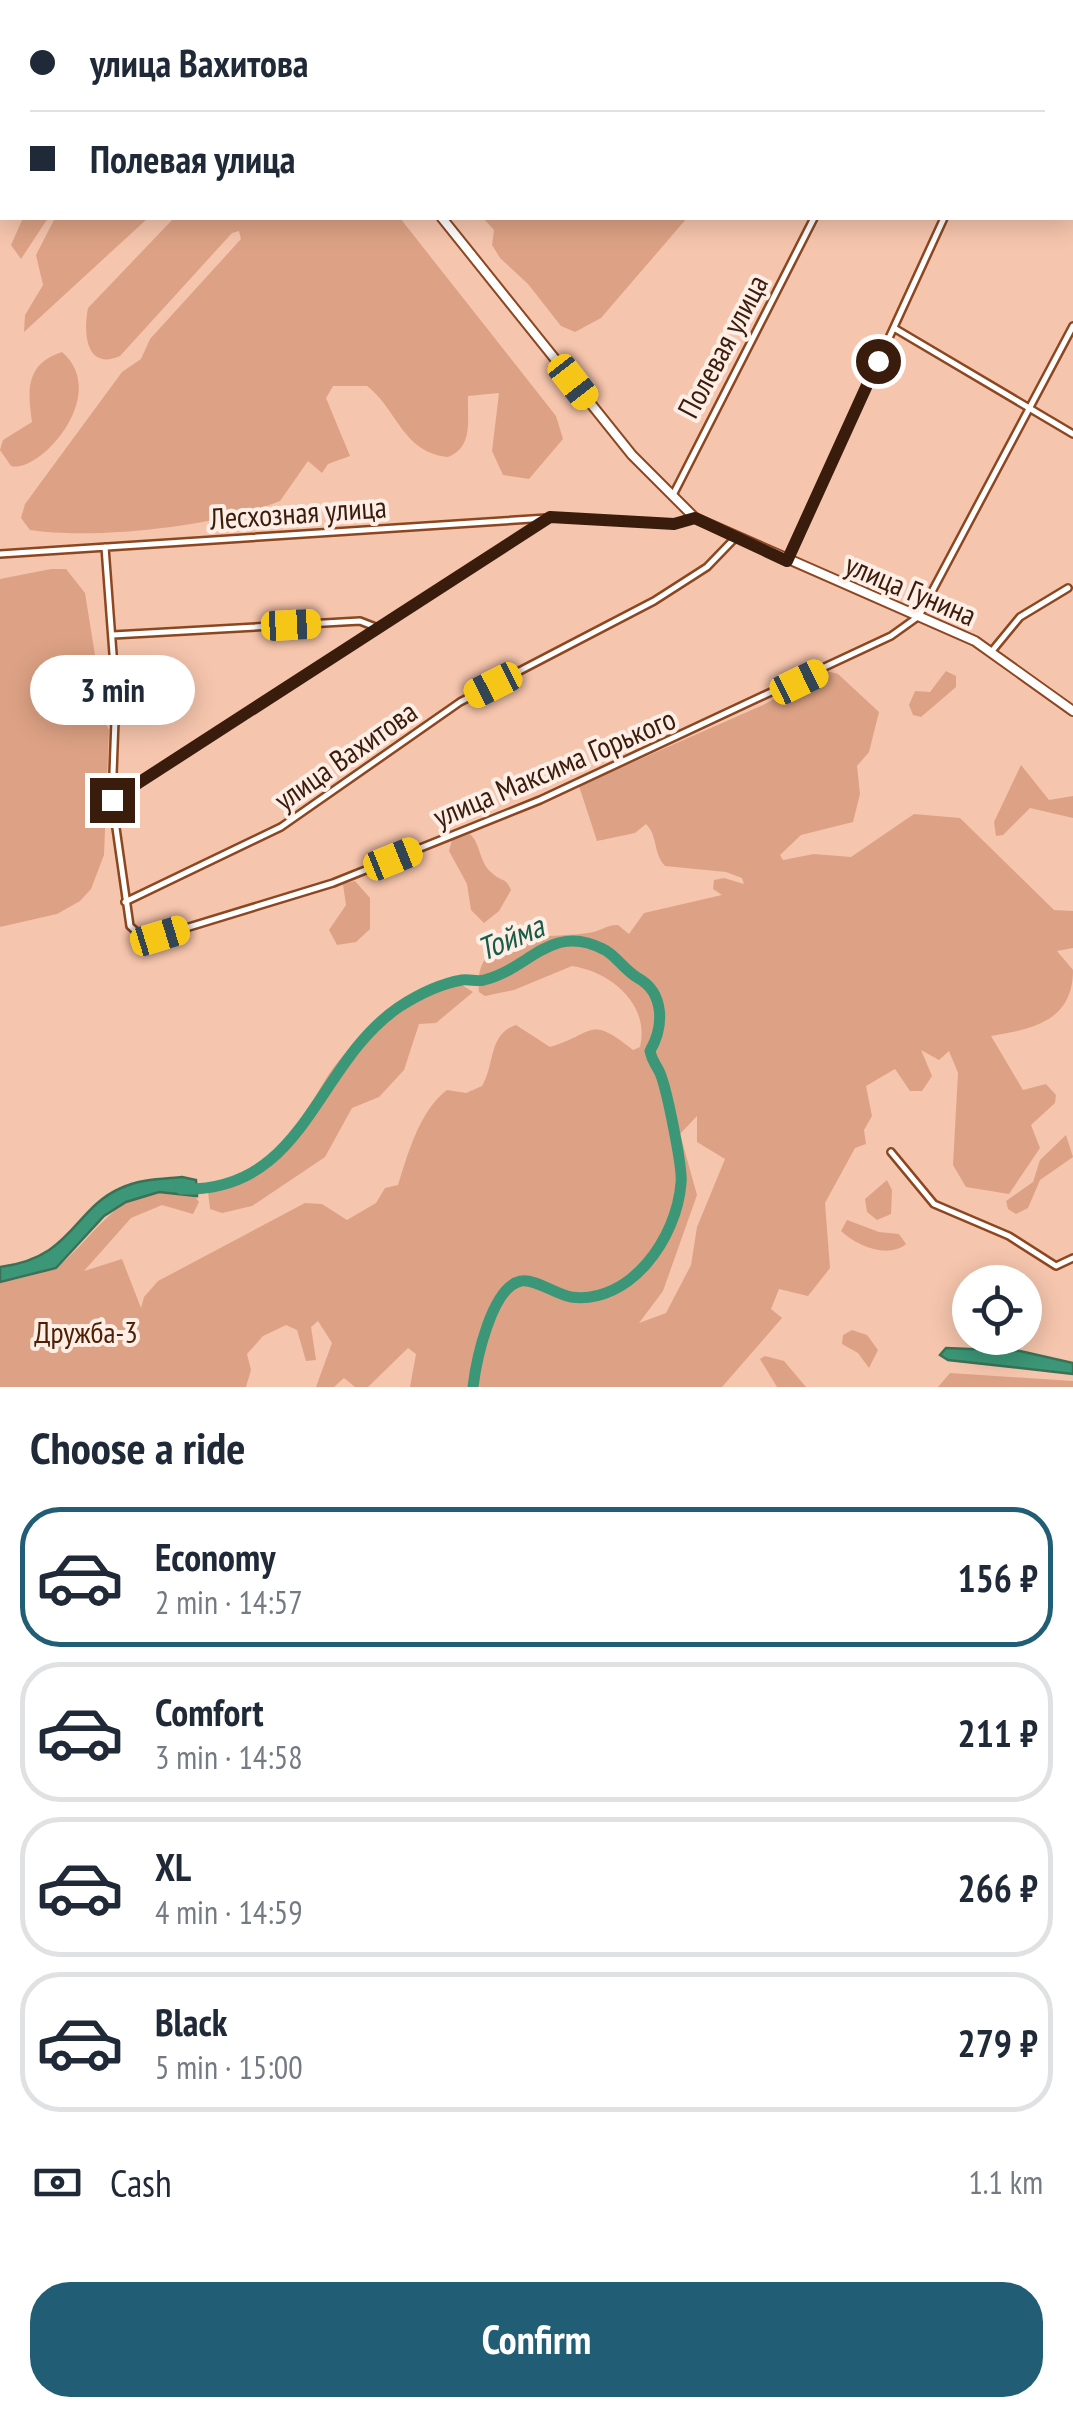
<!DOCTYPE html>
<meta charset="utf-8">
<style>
:root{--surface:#fff;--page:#f6f6f7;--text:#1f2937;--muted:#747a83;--line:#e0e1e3;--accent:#215e75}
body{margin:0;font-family:"PT Sans Narrow",sans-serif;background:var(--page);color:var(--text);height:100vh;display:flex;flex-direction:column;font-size:38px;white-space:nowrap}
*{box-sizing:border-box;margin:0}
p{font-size:32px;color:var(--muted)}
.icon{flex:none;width:55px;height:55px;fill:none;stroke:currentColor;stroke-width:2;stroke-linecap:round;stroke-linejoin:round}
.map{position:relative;height:1387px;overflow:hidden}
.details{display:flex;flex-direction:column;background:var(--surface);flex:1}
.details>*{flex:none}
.banner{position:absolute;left:0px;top:0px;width:1075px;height:220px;box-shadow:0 5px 25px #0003;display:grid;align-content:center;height:220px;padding:0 30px;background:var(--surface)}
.fabs{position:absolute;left:952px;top:1265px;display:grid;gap:20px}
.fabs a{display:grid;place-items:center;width:90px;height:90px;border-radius:50%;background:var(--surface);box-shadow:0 5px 25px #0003;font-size:50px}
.end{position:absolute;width:45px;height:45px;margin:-22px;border:12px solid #3a1c0c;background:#fff;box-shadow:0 0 0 5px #fff}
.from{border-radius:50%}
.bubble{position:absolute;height:70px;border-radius:35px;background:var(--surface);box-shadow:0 5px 25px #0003;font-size:32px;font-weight:800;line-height:70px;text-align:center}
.car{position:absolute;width:30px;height:60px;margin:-30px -15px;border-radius:12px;box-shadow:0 0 8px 2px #0007;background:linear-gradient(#f5c518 24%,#345 0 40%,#f5c518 0 76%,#345 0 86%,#f5c518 0)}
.banner b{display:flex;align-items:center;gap:35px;height:95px;font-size:38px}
.banner b+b{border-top:2px solid var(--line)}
.banner i{width:25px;height:25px;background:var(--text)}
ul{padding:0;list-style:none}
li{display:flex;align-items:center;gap:30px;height:140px;margin:0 20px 15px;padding:0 10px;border:5px solid var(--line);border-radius:40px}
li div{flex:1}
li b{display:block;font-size:38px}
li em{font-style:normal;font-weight:800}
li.active{border-color:var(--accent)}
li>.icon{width:90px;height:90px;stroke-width:1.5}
h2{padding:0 30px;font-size:45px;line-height:120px}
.pay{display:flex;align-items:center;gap:25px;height:110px;padding:0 30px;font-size:38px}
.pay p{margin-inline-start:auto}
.primary-button{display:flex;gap:20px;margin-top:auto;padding:20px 30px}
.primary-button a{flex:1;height:115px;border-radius:40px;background:var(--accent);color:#fff;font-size:40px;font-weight:800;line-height:115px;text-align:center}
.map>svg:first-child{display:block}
</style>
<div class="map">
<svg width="1073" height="1387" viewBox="0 0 1073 1387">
<rect width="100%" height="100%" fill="#f6c5ad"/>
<path fill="#dda285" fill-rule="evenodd" d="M 23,218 L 48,218 L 21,259 L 11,245 Z
M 55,218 L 148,218 L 24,332 L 25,315 L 43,285 L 36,255 Z
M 174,218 L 400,218 L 556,416 L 563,439 L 529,479 L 503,475 L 492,451 L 499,393 L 468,396 C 467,419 474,447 448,457 C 402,452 398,410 367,386 L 333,386 L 326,398 L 350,456 L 328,464 L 322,473 L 308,461 L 280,501 C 220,526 95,540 30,530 L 21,518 L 25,504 L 122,372 L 141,359 L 150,339 L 241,239 L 239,231 L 232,233 L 120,356 C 86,371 83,333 88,308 Z
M 483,218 L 687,218 L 601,318 L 575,332 L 561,326 L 528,284 L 500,258 L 492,245 L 494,230 Z
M 62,352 C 111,394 40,474 11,466 L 0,450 L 3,440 L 32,422 C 28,393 24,364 62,352 Z
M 51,569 L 66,569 L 85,593 L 95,655 L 90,692 L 109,730 L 104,855 L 91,889 L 80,901 L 57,914 L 0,927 L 0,579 Z
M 827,671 L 838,674 L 879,712 L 869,752 L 857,766 L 860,794 L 853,822 L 801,835 L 780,855 L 783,860 L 814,854 L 851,857 L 914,814 L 960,818 L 1054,910 L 1073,911 L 1073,948 L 1057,951 L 1073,970 C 1073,1021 1033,1029 991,1036 L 1023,1090 L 1046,1084 L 1056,1095 L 1055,1103 L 1031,1125 L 1040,1148 L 1009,1194 L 966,1187 L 953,1165 L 958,1073 L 949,1051 L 939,1060 L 921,1050 L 932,1076 L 922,1091 L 910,1091 L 895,1069 L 866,1086 L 872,1116 L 864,1130 L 866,1144 L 855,1148 L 825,1203 L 830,1268 L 808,1296 L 779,1289 L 771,1309 L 782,1318 L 722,1387 L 410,1387 L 416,1354 L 408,1348 L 368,1387 L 355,1387 L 344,1378 L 334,1387 L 316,1387 L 332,1343 L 318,1321 L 311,1327 L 316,1360 L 306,1361 L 297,1330 L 286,1325 L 263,1336 L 247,1354 L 251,1370 L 246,1387 L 0,1387 L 0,1282 C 11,1281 54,1271 61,1264 C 106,1224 121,1181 193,1194 L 199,1202 L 193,1214 L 162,1205 L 131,1218 L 84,1271 L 122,1259 L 141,1308 L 144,1297 L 158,1281 L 305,1203 L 322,1204 L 347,1220 L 376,1203 L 385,1188 L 398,1185 C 408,1153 420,1110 447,1090 L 466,1093 L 482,1086 C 495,1065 488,1034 516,1025 L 550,1047 C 595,1034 588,1014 633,1050 L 640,1047 C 650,1004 611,972 572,966 L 514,990 L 485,996 L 479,992 C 471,928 550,939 588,933 C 600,932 605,925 618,925 L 629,934 L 644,913 L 722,895 L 713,889 L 714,880 L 724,878 L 744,884 L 742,878 L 726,872 L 665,866 C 653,853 658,836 646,824 L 635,833 L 597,841 L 579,786 L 763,705 ZM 697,1116 L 697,1142 L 725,1159 L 697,1227 L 691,1265 L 666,1313 L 639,1323 L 663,1291 L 697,1195 L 680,1134 Z
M 946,671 L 956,676 L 956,687 L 921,717 L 913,715 L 909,705 L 915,691 L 930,692 Z
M 1021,765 L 1049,800 L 1073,796 L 1073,818 L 1030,808 L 1003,835 L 996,836 L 994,822 Z
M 470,834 C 481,844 479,863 492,873 C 501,882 506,877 511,890 L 499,911 L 484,923 L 471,910 L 467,884 L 449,851 L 452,840 Z
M 355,881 L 370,898 L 370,929 L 356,942 L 337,945 L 329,930 L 346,905 L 343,884 Z
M 462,985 L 473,992 L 436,1023 L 419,1024 L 404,1070 L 379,1097 L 352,1108 L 325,1157 L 252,1206 L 222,1213 L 210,1209 L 208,1192 C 268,1176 293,1135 322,1085 C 342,1051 377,1018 409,998 C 424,988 445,989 462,985 Z
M 1066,1135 L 1073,1157 L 1040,1180 L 1028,1208 L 1016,1214 L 1008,1209 L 1006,1201 L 1033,1182 L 1040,1160 Z
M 887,1180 L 892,1190 L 891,1214 L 877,1220 L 867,1212 L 865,1199 Z
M 847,1220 L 879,1232 L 899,1234 L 906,1244 C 888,1259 857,1246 841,1231 Z
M 852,1330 L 867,1335 L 878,1350 L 869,1368 L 858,1353 L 842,1344 L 843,1335 Z
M 765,1356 L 784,1361 L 806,1387 L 777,1387 L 760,1359 Z
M 950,1373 L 1073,1381 L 1073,1387 L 938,1387 Z"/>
<path fill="#3b9777" stroke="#3b7257" stroke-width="2.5" d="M 182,1177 L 196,1180 L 197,1196 L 159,1192 L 126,1202 L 104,1216 L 56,1268 L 0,1282 L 0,1267 C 73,1258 73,1209 121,1188 C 140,1179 161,1179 182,1177 Z
M 946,1348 L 1020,1351 L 1073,1363 L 1073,1374 L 948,1360 L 940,1355 Z"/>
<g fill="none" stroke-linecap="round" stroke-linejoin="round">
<path stroke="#3b9777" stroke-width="11" d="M 181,1189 C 306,1193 314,1065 399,1007 C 419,994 439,984 462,980 C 470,979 478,982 484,980 C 528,970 551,922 603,949 C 616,955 624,970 638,978 C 665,993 664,1027 650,1051 C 652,1061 655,1063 659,1071 C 666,1084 683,1169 681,1183 C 677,1238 630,1305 571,1297 C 557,1295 534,1278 521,1281 C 491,1287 476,1362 473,1387"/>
<g stroke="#8c4720" stroke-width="10">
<path id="street" d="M 533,2 L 536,0
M 677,2 L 679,0
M 931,2 L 932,0
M 1043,2 L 1044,0
M 894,328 L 1073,434
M 673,495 L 814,218
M 105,547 L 116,694 L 112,800 L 130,926 L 141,936 L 153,938 L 333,883 L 540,800 L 891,636 L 919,616 L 1073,326
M 0,554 L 547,518
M 788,558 L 944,218
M 113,635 L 360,621 L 378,628
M 992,651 L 1020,617 L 1068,588
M 113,799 L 550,517 L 674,524 L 695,518
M 125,902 L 281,827 L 460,702 L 654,601 L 707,567 L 735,538
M 891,1152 L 934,1204 L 1009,1236 L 1056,1266 L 1073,1258"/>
</g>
<g stroke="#8c4720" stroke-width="12">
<path id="secondary" d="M 267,0 L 269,2
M 442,218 L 632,455 L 695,518 L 975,641 L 1073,711"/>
</g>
<use href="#street" stroke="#fff" stroke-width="5"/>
<use href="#secondary" stroke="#fff" stroke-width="8"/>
</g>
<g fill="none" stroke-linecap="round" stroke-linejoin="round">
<path stroke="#3a1c0c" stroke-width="12" d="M 112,800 L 550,517 L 674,524 L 695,518 L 787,561 L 878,361"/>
</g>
<g text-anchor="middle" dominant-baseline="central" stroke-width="8" stroke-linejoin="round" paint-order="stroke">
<g font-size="30" fill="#3a1c0c" stroke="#ffeee6">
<text transform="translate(722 346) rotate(-62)">Полевая улица</text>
<text transform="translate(298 512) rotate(-4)">Лесхозная улица</text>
<text transform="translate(911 589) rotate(23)">улица Гунина</text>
<text transform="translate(345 755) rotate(-35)">улица Вахитова</text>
<text transform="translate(554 767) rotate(-23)">улица Максима Горького</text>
</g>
<g font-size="30" fill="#4d2005" stroke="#ffeee6">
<text x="86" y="1331">Дружба-3</text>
</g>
<g font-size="32" font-style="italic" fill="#165c46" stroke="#ffeee6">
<text transform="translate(510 937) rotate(-23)">Тойма</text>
</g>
</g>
</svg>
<div class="fabs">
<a><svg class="icon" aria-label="locate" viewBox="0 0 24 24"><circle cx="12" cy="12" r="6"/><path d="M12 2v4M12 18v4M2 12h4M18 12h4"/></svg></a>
</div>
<i class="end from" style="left:878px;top:361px"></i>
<i class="end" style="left:112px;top:800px"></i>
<div class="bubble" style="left:30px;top:655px;width:165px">3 min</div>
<i class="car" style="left:573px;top:382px;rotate:142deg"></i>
<i class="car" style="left:291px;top:625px;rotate:87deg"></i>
<i class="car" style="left:799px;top:682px;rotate:64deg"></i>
<i class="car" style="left:493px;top:685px;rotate:243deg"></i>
<i class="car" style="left:393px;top:859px;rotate:68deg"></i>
<i class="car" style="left:160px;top:936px;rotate:73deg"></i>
<div class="banner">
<b><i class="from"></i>улица Вахитова</b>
<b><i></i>Полевая улица</b>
</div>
</div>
<section class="details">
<h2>Choose a ride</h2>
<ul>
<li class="active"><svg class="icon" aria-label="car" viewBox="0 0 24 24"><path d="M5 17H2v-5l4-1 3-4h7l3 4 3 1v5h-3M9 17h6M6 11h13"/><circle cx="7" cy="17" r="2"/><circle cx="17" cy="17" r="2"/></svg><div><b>Economy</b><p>2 min · 14:57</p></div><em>156 ₽</em></li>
<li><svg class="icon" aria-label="car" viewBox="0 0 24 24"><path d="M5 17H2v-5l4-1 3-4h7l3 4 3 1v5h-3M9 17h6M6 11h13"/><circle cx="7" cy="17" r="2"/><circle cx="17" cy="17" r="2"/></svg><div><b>Comfort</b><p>3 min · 14:58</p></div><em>211 ₽</em></li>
<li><svg class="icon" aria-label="car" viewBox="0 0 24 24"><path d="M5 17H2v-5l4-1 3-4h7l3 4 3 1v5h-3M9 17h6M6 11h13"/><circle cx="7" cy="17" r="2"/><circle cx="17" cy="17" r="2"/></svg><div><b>XL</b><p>4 min · 14:59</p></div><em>266 ₽</em></li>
<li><svg class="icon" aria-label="car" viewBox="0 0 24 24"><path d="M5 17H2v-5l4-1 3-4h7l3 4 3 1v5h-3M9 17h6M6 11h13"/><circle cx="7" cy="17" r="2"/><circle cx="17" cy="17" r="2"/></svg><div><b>Black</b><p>5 min · 15:00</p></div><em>279 ₽</em></li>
</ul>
<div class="pay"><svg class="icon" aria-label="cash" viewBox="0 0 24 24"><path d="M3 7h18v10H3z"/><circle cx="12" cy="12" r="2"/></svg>Cash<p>1.1 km</p></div>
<div class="primary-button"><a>Confirm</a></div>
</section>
